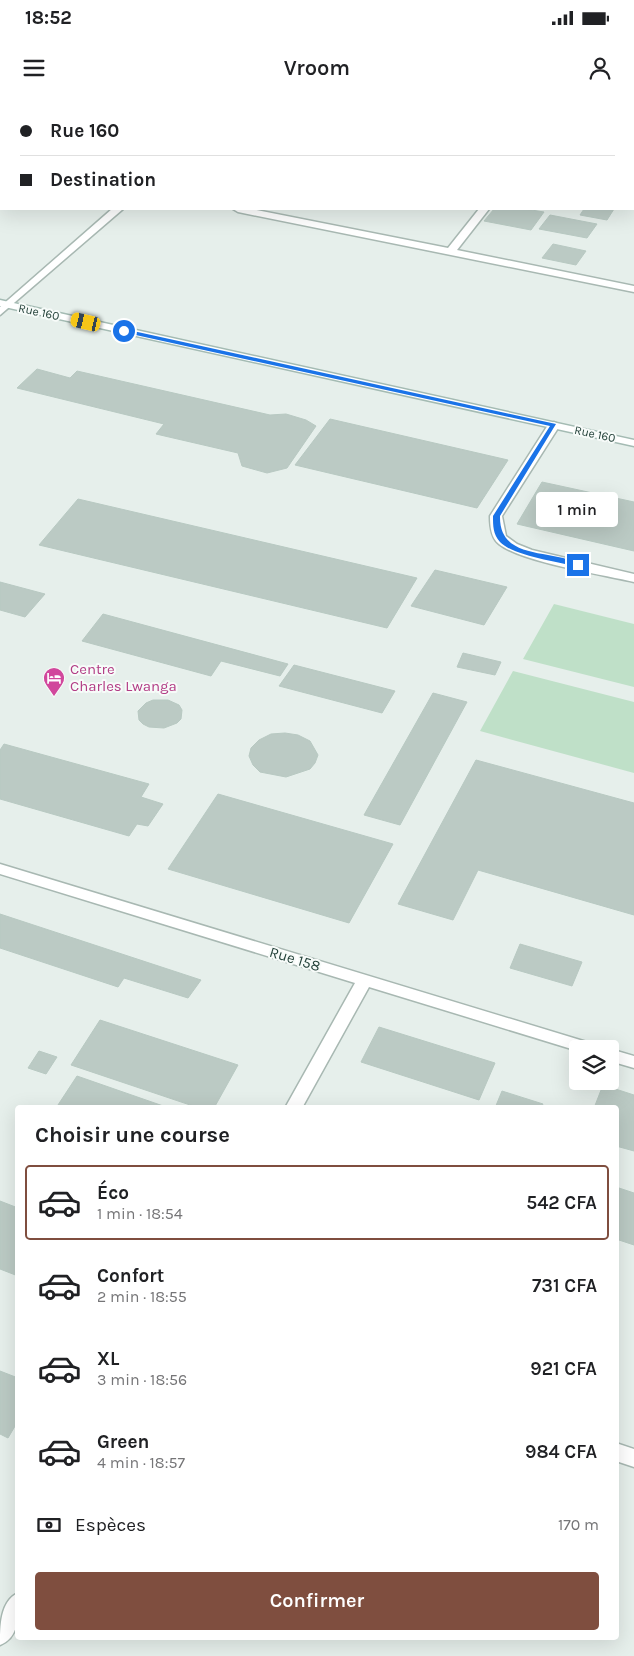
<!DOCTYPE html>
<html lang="fr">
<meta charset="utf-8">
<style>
:root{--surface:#fff;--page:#f6f6f6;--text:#202124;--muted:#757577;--line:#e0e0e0;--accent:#7f4e3f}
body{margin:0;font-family:Karla,sans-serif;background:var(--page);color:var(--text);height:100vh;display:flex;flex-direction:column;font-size:19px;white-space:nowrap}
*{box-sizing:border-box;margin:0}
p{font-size:16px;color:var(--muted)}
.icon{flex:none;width:28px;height:28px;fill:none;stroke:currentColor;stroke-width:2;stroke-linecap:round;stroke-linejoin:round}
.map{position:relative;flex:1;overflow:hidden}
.drawer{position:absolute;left:15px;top:1005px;width:604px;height:535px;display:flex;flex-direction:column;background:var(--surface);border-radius:5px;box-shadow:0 5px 20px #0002}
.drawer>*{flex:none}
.hud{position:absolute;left:0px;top:0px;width:635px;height:110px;box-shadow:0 5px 20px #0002;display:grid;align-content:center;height:110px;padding:0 20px;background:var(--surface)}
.buttons{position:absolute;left:569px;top:940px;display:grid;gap:10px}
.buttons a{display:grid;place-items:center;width:50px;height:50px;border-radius:5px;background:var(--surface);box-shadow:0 5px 20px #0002;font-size:25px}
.end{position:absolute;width:22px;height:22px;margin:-11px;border:6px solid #1a73e8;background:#fff;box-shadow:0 0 0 2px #fff}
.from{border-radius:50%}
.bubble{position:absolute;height:35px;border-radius:5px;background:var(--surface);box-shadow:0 5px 20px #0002;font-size:16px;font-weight:600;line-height:35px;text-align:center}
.car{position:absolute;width:15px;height:30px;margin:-15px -8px;border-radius:6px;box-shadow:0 0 4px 1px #0007;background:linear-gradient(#f5c518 24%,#345 0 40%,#f5c518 0 76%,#345 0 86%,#f5c518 0)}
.hud b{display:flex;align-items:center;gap:18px;height:48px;font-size:19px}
.hud b+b{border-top:1px solid var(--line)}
.hud i{width:12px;height:12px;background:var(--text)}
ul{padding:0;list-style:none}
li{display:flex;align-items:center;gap:15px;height:75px;margin:0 10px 8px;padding:0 10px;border:2px solid transparent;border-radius:5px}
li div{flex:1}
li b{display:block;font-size:19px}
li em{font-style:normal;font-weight:600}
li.selected{border-color:var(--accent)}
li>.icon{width:45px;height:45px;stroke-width:1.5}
h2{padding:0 20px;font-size:22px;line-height:60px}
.pay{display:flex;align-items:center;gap:12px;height:55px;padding:0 20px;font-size:19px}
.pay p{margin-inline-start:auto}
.primary-button{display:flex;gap:10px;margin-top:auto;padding:10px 20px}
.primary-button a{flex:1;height:58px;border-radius:5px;background:var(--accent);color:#fff;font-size:20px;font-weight:600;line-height:58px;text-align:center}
.status{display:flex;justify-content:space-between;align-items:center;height:35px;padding:0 25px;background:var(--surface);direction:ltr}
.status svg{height:14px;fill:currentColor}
header{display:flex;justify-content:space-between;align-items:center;height:65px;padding:0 20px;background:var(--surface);font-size:22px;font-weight:600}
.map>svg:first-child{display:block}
</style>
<div class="status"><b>18:52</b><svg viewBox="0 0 49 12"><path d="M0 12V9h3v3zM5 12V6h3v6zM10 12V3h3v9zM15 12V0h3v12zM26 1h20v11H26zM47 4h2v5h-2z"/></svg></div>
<header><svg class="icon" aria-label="menu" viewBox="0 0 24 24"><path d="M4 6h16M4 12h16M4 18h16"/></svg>Vroom<svg class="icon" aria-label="person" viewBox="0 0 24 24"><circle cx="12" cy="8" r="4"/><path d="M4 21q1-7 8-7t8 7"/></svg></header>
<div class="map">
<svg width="634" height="1556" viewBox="0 0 634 1556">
<rect width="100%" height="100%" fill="#e6efeb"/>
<path fill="#bfe0c8" d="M 554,504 L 634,524 L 634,587 L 523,559 Z
M 513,571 L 634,602 L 634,673 L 480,631 Z"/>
<path fill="#bbcac4" stroke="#b8c9c2" d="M 494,109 L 525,109 L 544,112 L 531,130 L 484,121 Z
M 584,109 L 614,109 L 607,120 L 580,115 Z
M 550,115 L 597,124 L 587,138 L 539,129 Z
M 553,144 L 586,151 L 576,165 L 542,158 Z
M 37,269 L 70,278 L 77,271 L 270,315 L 286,314 L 306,320 L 316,326 L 287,368 L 267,373 L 242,366 L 238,353 L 156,334 L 164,324 L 17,288 Z
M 330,319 L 508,360 L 477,408 L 295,365 Z
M 542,382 L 634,402 L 634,451 L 517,424 Z
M 78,399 L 417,478 L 387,528 L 39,445 Z
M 435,470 L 507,487 L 484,525 L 411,506 Z
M 0,482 L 45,494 L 25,517 L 0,510 Z
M 103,514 L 288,564 L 280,576 L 221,561 L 211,576 L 82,541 Z
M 463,553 L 501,562 L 495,575 L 457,567 Z
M 294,565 L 395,591 L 382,613 L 279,586 Z
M 433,593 L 467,602 L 400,725 L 364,715 Z
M 153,600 L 168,600 L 179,605 L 182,610 L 181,619 L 177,623 L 164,628 L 149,627 L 143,624 L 139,620 L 138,611 L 146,603 Z
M 285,633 L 298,635 L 310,641 L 318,655 L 315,663 L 310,669 L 286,677 L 260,672 L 253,665 L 249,656 L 251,648 L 259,640 L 271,634 Z
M 4,644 L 149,684 L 141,697 L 163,704 L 148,726 L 137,724 L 129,736 L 0,699 L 0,650 Z
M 476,660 L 634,703 L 634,815 L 478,770 L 453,820 L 398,804 Z
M 218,694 L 393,744 L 349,823 L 168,769 Z
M 0,814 L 201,880 L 188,898 L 124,878 L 118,887 L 0,848 Z
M 520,844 L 582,862 L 572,886 L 510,868 Z
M 100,920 L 238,965 L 214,1008 L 199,1008 L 71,965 Z
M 379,927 L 495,963 L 479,1000 L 361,962 Z
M 39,951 L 57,957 L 46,974 L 28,968 Z
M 77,976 L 169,1008 L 56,1008 Z
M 603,985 L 634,995 L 634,1051 L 616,1046 L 616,1008 L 594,1008 Z
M 502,991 L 543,1004 L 541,1008 L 495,1008 Z
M 616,1087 L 634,1093 L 634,1145 L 616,1139 Z
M 0,1101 L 18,1108 L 18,1176 L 0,1169 Z
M 0,1271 L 18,1278 L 18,1321 L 8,1338 L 0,1334 Z"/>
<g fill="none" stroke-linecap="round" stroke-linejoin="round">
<g stroke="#a8b8b2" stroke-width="3">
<path id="lane" d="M 554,322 L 560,325 L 502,416 L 506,436 L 517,444 L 532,450 L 634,474 L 634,482 C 604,475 521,462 499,444 C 491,438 490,426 490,416 L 548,325 Z"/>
</g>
<g stroke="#a8b8b2" stroke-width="3">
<path id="street" d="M 357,0 L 372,0 L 372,1 L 357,1 Z
M 112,109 L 123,109 L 0,215 L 0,207 Z
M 233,109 L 251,109 L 448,148 L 479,109 L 489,109 L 457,150 L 634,186 L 634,192 L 238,112 Z
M 0,764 L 590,943 L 596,945 L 598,949 L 578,949 L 578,951 L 369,887 L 302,1008 L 285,1008 L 355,883 L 0,774 Z
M 610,949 L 634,956 L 634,968 L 610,961 Z
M 616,1343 L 634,1349 L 634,1367 L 616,1361 Z
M 18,1493 C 18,1512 21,1537 0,1545 C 0,1527 0,1501 18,1493 Z"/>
</g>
<g stroke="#a4bbb3" stroke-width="3">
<path id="secondary" d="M 0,200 L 634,340 L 634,346 L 0,206 Z"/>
</g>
<use href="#lane" fill="#fff" fill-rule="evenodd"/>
<use href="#street" fill="#fff" fill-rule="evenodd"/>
<use href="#secondary" fill="#fff" fill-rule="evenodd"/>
</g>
<path fill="#1a73e8" d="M 124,229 L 556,324 L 500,416 C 499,462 554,448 581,465 L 578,467 C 559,462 513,456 500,442 C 493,434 493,426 493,416 L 550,326 L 122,232 Z"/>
<defs>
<g id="hotel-pin" transform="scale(1.125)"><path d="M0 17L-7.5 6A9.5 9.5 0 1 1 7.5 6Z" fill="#d1479c" stroke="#f7fbf9"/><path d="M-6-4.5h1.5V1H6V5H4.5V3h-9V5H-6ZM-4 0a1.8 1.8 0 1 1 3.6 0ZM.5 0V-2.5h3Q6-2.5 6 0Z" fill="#fff"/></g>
</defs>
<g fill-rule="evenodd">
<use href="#hotel-pin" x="54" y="578"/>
</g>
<g text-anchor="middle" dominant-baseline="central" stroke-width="4" stroke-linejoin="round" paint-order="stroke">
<g font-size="12" fill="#24423a" stroke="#f7fbf9">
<text transform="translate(39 212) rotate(12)">Rue 160</text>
<text transform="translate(595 334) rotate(12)">Rue 160</text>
</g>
<g font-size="15" fill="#b23c85" stroke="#f7fbf9" text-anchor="start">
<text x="70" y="569">Centre<tspan x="70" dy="17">Charles Lwanga</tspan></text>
</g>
<g font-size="15" fill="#24423a" stroke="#f7fbf9">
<text transform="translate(295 859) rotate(17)">Rue 158</text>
</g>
</g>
</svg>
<div class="buttons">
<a><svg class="icon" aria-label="layers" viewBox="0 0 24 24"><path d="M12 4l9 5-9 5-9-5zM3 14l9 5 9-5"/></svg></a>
</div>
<i class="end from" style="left:124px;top:231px"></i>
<i class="end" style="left:578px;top:465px"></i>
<div class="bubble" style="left:536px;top:392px;width:82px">1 min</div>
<i class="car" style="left:86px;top:222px;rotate:283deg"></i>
<div class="hud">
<b><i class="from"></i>Rue 160</b>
<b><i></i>Destination</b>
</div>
<section class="drawer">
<h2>Choisir une course</h2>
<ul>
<li class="selected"><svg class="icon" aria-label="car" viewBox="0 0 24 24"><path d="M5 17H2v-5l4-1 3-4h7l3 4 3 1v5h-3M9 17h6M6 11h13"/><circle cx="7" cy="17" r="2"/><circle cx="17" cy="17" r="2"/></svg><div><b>Éco</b><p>1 min · 18:54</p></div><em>542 CFA</em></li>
<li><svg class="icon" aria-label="car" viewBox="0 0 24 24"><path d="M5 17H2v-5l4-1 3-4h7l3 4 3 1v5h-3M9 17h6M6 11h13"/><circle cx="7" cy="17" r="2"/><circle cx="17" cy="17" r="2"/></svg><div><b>Confort</b><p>2 min · 18:55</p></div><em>731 CFA</em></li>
<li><svg class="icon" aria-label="car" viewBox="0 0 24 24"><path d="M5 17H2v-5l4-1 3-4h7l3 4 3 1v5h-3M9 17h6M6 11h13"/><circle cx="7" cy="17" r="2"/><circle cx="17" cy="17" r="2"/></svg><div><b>XL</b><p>3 min · 18:56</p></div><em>921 CFA</em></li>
<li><svg class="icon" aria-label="car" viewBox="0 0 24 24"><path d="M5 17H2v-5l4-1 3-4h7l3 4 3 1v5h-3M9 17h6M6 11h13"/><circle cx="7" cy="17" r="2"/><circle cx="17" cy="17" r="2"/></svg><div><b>Green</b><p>4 min · 18:57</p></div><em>984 CFA</em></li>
</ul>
<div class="pay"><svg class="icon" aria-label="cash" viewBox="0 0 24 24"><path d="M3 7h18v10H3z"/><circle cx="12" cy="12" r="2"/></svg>Espèces<p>170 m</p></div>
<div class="primary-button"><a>Confirmer</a></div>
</section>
</div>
